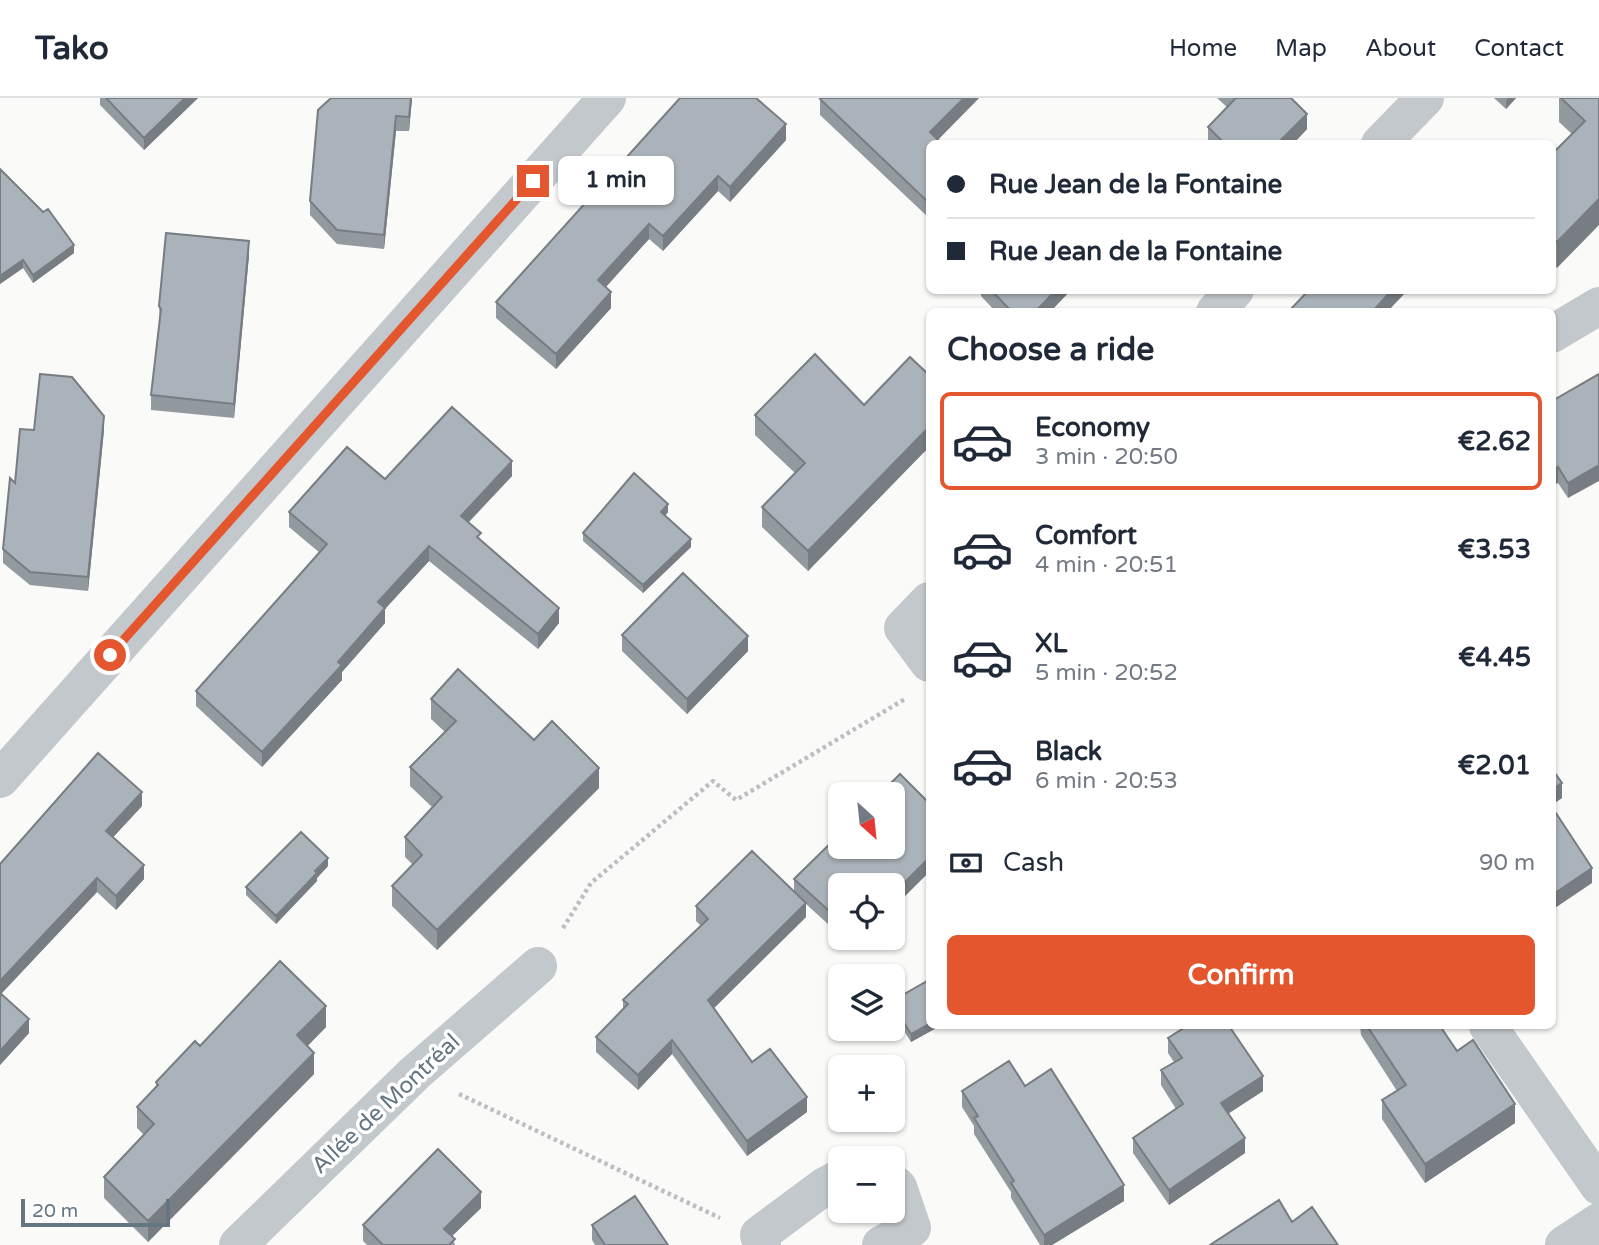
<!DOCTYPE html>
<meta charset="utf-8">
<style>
:root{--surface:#fff;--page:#f6f6f7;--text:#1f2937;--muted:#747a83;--line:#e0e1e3;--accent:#e4572e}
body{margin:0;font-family:"Varela Round",sans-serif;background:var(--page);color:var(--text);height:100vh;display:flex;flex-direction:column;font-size:26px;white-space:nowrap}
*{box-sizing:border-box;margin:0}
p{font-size:23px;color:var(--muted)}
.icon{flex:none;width:38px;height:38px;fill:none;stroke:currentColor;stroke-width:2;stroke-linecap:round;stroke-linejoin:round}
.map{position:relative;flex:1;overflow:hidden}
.drawer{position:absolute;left:926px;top:210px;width:630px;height:721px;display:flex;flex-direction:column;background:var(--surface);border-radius:10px;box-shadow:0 2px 5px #0004}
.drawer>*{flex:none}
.top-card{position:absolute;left:926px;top:42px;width:630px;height:154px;border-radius:10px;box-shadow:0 2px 5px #0004;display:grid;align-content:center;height:154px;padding:0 21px;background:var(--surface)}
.needle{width:46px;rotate:153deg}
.buttons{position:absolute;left:828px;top:684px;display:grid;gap:14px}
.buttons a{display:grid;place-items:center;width:77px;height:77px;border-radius:10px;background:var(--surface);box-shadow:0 2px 5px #0004;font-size:35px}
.scale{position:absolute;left:21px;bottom:18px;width:149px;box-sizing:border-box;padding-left:7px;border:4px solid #657683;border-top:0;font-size:19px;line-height:24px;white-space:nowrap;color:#657683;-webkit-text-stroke:5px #fff;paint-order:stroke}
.end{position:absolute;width:32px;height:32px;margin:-16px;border:9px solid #e4572e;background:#fff;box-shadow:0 0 0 4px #fff}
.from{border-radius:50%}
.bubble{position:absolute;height:49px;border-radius:10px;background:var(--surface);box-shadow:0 2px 5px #0004;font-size:23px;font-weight:800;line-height:49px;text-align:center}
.top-card b{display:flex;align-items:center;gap:24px;height:66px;font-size:26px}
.top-card b+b{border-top:2px solid var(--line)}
.top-card i{width:18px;height:18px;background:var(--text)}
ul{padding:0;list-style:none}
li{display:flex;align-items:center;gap:21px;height:98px;margin:0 14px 10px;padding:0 7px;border:4px solid transparent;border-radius:10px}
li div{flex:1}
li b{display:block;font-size:26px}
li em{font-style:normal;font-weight:800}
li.active{border-color:var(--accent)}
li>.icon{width:63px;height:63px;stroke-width:1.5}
h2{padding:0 21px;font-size:32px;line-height:84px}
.pay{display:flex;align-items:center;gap:18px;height:77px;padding:0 21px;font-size:26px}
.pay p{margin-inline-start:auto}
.action{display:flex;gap:14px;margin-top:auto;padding:14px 21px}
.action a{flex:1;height:80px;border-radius:10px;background:var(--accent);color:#fff;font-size:28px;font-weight:800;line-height:80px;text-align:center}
header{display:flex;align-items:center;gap:42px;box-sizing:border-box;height:98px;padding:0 35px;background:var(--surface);border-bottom:2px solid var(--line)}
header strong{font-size:33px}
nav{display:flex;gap:38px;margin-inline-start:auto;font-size:24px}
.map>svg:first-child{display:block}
</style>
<header>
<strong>Tako</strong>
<nav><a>Home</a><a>Map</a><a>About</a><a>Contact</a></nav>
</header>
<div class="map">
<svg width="1599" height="1147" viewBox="0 0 1599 1147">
<rect width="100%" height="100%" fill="#fafaf8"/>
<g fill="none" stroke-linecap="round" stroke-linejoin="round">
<path stroke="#bbbfc2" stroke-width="4.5" stroke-dasharray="3.5 3.5" stroke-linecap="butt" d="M 563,830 L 591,785 L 713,683 L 736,702 L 905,601
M 459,996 L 720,1120"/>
<path stroke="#c3c8cc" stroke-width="38" d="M 1380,46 L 1425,0
M 1215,214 L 1235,192
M 1552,236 L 1599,208
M 929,503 L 903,530 L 929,565
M 0,681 L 607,0
M 1488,928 L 1599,1088
M 238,1147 L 415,975 L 538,868
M 762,1147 L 759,1137 L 825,1088 L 840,1080
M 881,1147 L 912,1130 L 898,1089 L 892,1084
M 1564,1147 L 1599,1124"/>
</g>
<path fill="#929a9f" d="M 100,0 L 198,0 L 144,52 L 100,7 Z
M 331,0 L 412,0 L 409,33 L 396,33 L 384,151 L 337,146 L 310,117 L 310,103 Z
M 680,0 L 786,42 L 730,104 L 718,93 L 663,153 L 649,141 L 605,189 L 611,210 L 556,271 L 496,220 L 496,204 Z
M 979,0 L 938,41 L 929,46 L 929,120 L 820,17 L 820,1 Z
M 1217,0 L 1291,0 L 1307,31 L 1293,46 L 1209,46 L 1208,45 L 1208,29 L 1227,9 Z
M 1494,0 L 1516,0 L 1506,11 Z
M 1559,0 L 1599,0 L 1557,170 L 1552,166 L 1552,56 L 1572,36 L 1559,24 Z
M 0,71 L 74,155 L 33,185 L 23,170 L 0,186 Z
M 249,157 L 234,320 L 151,312 L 151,297 L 160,223 L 159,208 Z
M 981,192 L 1071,192 L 1050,214 L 996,214 L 981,198 Z
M 1599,276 L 1568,400 L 1558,385 L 1552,303 Z
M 929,277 L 929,349 L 808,473 L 762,429 L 762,409 L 795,375 L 755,337 L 755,317 L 864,307 Z
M 34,332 L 104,332 L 88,493 L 30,487 L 3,465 L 3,451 L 15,385 Z
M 512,378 L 469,424 L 481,442 L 559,525 L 538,551 L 429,463 L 385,511 L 385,525 L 342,574 L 342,582 L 262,669 L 196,608 L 196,593 L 320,455 L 289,429 L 289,414 L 385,381 Z
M 668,414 L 665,418 L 691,449 L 643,495 L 583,443 L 583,435 Z
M 622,537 L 748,553 L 687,616 L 622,553 Z
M 431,601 L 534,642 L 599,690 L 437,852 L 392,808 L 392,788 L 413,767 L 405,759 L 405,739 L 432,709 L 410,688 L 410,669 L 445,634 L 431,621 Z
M 929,705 L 929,774 L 892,811 L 892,788 L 840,788 L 840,837 L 806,806 L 806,819 L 714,910 L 752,964 L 807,1014 L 747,1058 L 672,956 L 638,992 L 596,954 L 596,939 L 623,911 L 623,902 L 701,828 L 696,823 L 696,808 L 794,794 L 794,781 Z
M 142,708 L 113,739 L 144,781 L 116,812 L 97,794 L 1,896 L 29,935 L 0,967 L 0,766 Z
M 328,768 L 317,780 L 317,783 L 276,826 L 246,797 L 246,789 Z
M 843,840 L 864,840 L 854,850 Z
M 892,903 L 929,928 L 940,928 L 911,944 L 892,914 Z
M 1360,928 L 1440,928 L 1457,953 L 1515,1025 L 1425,1085 L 1382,1021 L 1382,1002 L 1397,993 L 1361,937 Z
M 326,929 L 307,948 L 314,976 L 148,1144 L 104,1100 L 104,1079 L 144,1037 L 137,1030 L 137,1009 L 156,989 L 156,984 L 200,948 Z
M 1168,940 L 1263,993 L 1228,1016 L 1245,1055 L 1169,1107 L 1133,1055 L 1133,1040 L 1176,1011 L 1161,987 L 1161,972 L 1174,964 L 1168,955 Z
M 1025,988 L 1124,1103 L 1052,1147 L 1040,1147 L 1011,1100 L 1011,1094 L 974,1036 L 974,1028 L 962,1009 L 962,993 Z
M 481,1110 L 452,1138 L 455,1147 L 367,1147 L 363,1143 L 363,1127 Z
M 592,1127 L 668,1147 L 595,1147 L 592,1142 Z"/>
<path fill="#777d82" d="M 185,0 L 198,0 L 144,52 L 144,40 Z
M 411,0 L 412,0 L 409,33 L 409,19 Z
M 964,0 L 979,0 L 934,46 L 930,34 Z
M 1508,0 L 1516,0 L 1506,11 L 1506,3 Z
M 1307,16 L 1307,31 L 1293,46 L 1277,46 Z
M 396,18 L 396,33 L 384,151 L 384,137 Z
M 786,26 L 786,42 L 730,104 L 730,89 Z
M 718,78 L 718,93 L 663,153 L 663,138 Z
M 1599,101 L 1599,127 L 1557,170 L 1557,144 Z
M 649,126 L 649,141 L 598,198 L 598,182 Z
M 249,143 L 249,157 L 234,320 L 234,306 Z
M 74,147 L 74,155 L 33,185 L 33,177 Z
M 23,162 L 23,170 L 0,186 L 0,178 Z
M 1056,192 L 1071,192 L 1050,214 L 1035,214 Z
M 1392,192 L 1408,192 L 1387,214 L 1372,214 Z
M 611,194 L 611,210 L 556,271 L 556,256 Z
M 104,318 L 104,332 L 88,493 L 88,479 Z
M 929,329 L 929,349 L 808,473 L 808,453 Z
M 512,363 L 512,378 L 461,432 L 461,418 Z
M 1599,367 L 1599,383 L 1568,400 L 1568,385 Z
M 1558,369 L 1558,385 L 1552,388 L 1552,373 Z
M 668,406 L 668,414 L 661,422 L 661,414 Z
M 691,441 L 691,449 L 643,495 L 643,487 Z
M 429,448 L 429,463 L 385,511 L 385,525 L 342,574 L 342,582 L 262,669 L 262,654 L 338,564 L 378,504 Z
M 559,510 L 559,525 L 538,551 L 538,536 Z
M 748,538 L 748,553 L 687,616 L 687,601 Z
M 599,670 L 599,690 L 437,852 L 437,832 Z
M 1562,685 L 1562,700 L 1552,707 L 1552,691 Z
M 142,694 L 142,708 L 106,747 L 106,733 Z
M 328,760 L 328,768 L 317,780 L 317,783 L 276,826 L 276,818 Z
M 929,760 L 929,774 L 892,811 L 892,797 Z
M 144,767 L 144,781 L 116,812 L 116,798 Z
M 1592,770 L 1592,785 L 1552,812 L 1552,797 Z
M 97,780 L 97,794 L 0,897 L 0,883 Z
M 806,805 L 806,819 L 708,916 L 708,902 Z
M 854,840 L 864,840 L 854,850 Z
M 326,908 L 326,929 L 297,959 L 297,937 Z
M 29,921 L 29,935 L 0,967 L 0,953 Z
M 929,926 L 929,928 L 940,928 L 911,944 L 911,936 Z
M 672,942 L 672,956 L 638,992 L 638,977 Z
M 314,955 L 314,976 L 148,1144 L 148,1123 Z
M 1263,978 L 1263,993 L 1221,1020 L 1221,1005 Z
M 807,999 L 807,1014 L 747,1058 L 747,1043 Z
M 1515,1006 L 1515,1025 L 1425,1085 L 1425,1066 Z
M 1245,1040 L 1245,1055 L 1169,1107 L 1169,1092 Z
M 1124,1087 L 1124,1103 L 1052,1147 L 1044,1147 L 1044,1137 Z
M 481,1094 L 481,1110 L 444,1146 L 444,1131 Z"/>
<path fill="#aab3b9" stroke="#777d82" stroke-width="2" d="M 106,0 L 185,0 L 144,40 Z
M 331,0 L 411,0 L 409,19 L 396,18 L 384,137 L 337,132 L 310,103 L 318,12 Z
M 680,0 L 756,0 L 786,26 L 730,89 L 718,78 L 663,138 L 649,126 L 598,182 L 611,194 L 556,256 L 496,204 Z
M 822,0 L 964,0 L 930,34 L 942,46 L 929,46 L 929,105 L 820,1 Z
M 1233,0 L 1291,0 L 1307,16 L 1277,46 L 1225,46 L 1208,29 L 1235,1 Z
M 1561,0 L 1599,0 L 1599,101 L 1557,144 L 1552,139 L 1552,56 L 1585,23 Z
M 0,71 L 43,114 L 48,111 L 74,147 L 33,177 L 23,162 L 0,178 Z
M 166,135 L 249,143 L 234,306 L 151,297 L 161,211 L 159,208 Z
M 991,192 L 1056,192 L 1035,214 L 1012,214 Z
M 1309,192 L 1392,192 L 1372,214 L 1288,214 Z
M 815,256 L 864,307 L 910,259 L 929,277 L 929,329 L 808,453 L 762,409 L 805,365 L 755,317 Z
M 40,276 L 72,279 L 104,318 L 88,479 L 30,474 L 3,451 L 10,380 L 15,385 L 20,331 L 34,332 Z
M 1599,276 L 1599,367 L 1568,385 L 1558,369 L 1552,373 L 1552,303 Z
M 452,309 L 512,363 L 461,418 L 481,435 L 477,439 L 559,510 L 538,536 L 429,448 L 378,504 L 385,510 L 338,564 L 342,567 L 262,654 L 196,593 L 327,446 L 289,414 L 347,349 L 385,381 Z
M 634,375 L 668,406 L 661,414 L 691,441 L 643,487 L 583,435 Z
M 683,475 L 748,538 L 687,601 L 622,537 Z
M 458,571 L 534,642 L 552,623 L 599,670 L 437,832 L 392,788 L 422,757 L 405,739 L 442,699 L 410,669 L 456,623 L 431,601 Z
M 98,655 L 142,694 L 106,733 L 144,767 L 116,798 L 97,780 L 0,883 L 0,766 Z
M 1552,671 L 1562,685 L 1552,691 Z
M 900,676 L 929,705 L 929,760 L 892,797 L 892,788 L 840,788 L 840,823 L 794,781 L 840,736 L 840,749 L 892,749 L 892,696 L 880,696 Z
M 1552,709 L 1592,770 L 1552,797 Z
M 301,734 L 328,760 L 315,773 L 317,775 L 276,818 L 246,789 Z
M 752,753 L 806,805 L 708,902 L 752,964 L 770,951 L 807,999 L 747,1043 L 672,942 L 638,977 L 596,939 L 628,906 L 623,902 L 708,821 L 696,808 Z
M 280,863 L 326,908 L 297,937 L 314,955 L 148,1123 L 104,1079 L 154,1026 L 137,1009 L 158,987 L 156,984 L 195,943 L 200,948 Z
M 929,882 L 929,926 L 911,936 L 892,906 L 892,903 Z
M 0,895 L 29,921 L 0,953 Z
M 1187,928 L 1229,928 L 1263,978 L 1221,1005 L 1245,1040 L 1169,1092 L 1133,1040 L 1183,1006 L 1161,972 L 1182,960 L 1168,940 Z
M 1367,928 L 1440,928 L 1457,953 L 1473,942 L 1515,1006 L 1425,1066 L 1382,1002 L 1406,987 Z
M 1009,963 L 1025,988 L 1051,971 L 1124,1087 L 1044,1137 L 1011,1085 L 1014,1083 L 974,1020 L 978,1018 L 962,993 Z
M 438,1051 L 481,1094 L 444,1131 L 455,1141 L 449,1147 L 383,1147 L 363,1127 Z
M 635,1098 L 668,1147 L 605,1147 L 592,1127 Z
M 1279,1102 L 1292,1124 L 1312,1109 L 1338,1147 L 1210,1147 Z"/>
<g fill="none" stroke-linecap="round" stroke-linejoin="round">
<path stroke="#e4572e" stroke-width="9" d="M 110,557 L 533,83"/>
</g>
<g text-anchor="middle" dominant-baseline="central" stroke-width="7" stroke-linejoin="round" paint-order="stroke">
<g font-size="23" fill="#657683" stroke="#fff">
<text transform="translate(386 1006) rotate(-43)">Allée de Montréal</text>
</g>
</g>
</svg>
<div class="buttons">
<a><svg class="needle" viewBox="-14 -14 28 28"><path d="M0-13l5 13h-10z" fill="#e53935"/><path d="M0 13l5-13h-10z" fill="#747a83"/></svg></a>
<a><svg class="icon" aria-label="locate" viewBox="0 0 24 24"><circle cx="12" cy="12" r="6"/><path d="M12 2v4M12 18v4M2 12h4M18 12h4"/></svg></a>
<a><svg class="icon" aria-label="layers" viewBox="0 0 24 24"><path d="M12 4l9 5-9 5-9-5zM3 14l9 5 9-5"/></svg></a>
<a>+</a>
<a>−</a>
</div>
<div class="scale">20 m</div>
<i class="end from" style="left:110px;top:557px"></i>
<i class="end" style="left:533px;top:83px"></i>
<div class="bubble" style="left:558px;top:58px;width:116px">1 min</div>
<div class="top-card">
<b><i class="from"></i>Rue Jean de la Fontaine</b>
<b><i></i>Rue Jean de la Fontaine</b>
</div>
<section class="drawer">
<h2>Choose a ride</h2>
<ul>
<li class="active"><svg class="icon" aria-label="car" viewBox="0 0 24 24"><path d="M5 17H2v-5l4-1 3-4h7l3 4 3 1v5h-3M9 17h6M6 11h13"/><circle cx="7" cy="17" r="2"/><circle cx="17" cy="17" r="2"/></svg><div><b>Economy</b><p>3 min · 20:50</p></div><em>€2.62</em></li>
<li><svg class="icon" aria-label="car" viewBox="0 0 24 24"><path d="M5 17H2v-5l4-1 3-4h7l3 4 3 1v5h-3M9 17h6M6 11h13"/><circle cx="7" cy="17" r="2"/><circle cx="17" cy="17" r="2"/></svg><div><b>Comfort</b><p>4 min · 20:51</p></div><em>€3.53</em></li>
<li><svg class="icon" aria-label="car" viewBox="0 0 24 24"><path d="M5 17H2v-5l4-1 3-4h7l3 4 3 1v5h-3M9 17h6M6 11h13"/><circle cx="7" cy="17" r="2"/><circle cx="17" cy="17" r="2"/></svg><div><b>XL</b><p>5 min · 20:52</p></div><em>€4.45</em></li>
<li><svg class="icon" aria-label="car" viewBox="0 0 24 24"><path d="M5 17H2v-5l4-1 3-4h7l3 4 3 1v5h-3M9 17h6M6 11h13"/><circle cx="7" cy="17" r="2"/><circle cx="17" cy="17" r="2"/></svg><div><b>Black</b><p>6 min · 20:53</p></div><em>€2.01</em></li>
</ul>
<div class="pay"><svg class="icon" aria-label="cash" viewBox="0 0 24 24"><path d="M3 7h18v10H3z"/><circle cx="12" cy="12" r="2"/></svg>Cash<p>90 m</p></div>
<div class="action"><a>Confirm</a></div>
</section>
</div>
